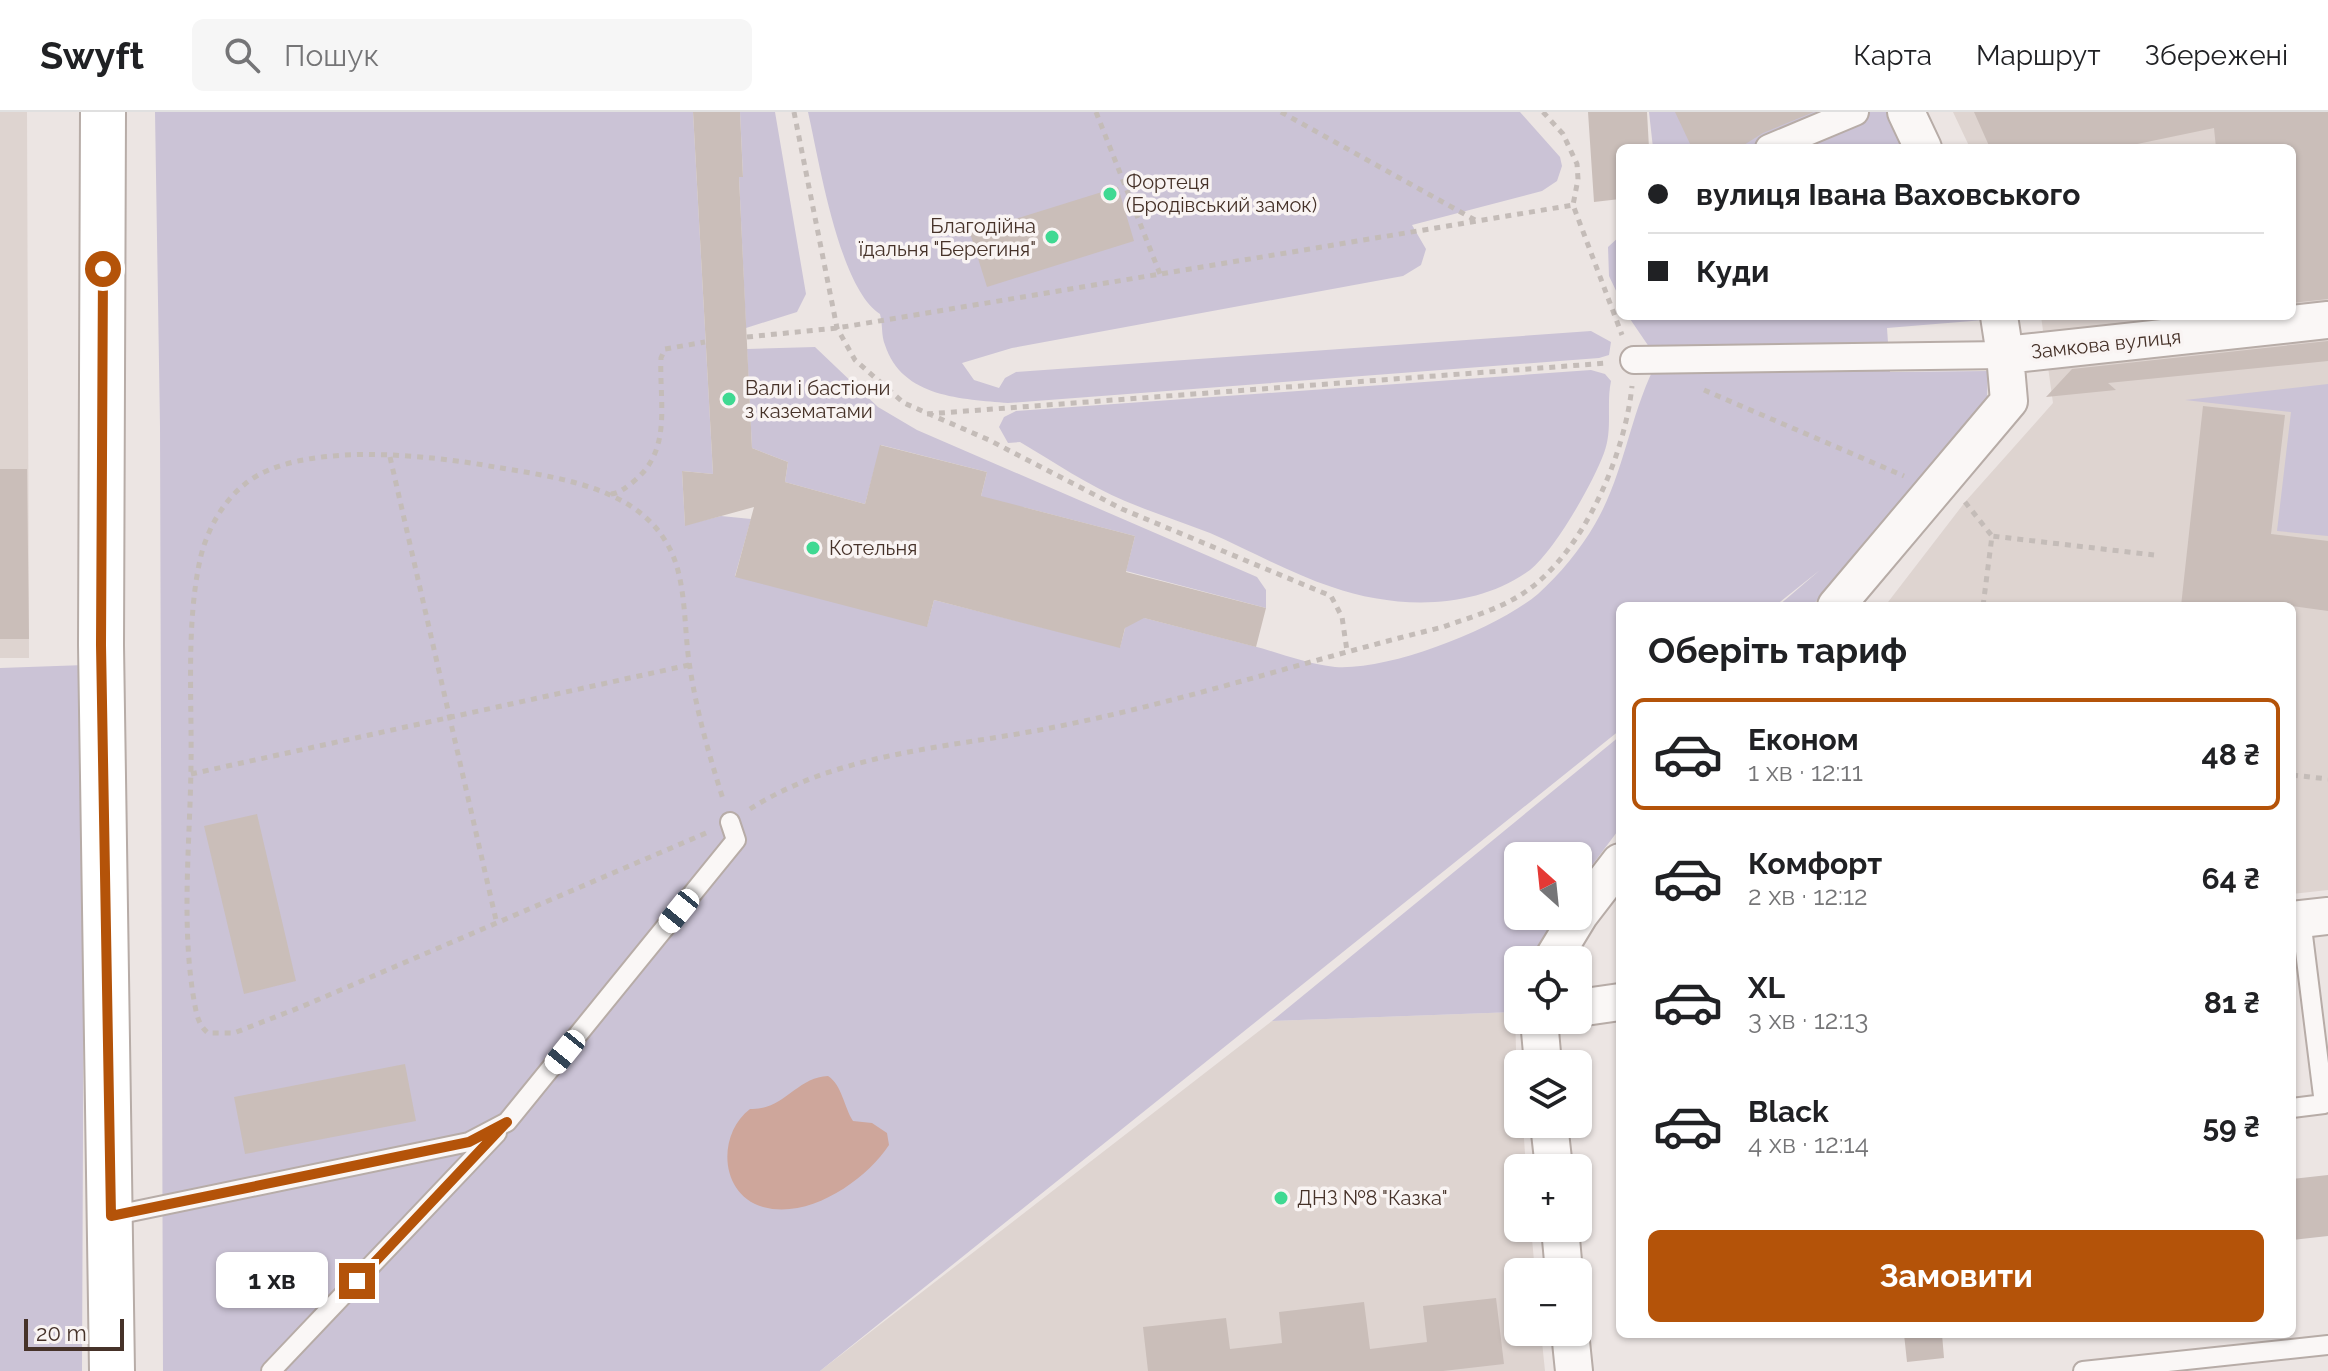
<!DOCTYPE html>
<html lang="uk">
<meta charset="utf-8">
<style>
:root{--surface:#fff;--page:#f6f6f6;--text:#202124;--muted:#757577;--line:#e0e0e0;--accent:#b45309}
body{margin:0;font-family:Raleway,sans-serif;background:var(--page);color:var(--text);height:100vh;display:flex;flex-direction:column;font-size:30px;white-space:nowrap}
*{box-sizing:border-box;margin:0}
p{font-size:26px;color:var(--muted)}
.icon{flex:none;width:44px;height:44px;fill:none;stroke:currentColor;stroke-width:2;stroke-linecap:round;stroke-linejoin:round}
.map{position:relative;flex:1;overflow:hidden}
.drawer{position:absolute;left:1616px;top:490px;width:680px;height:736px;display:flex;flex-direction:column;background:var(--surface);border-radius:12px;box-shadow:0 2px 6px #0004}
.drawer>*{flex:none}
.banner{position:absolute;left:1616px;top:32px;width:680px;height:176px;border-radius:12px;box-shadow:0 2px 6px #0004;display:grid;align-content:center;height:176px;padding:0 32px;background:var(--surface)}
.needle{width:52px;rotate:333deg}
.controls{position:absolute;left:1504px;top:730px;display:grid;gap:16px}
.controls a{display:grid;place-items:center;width:88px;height:88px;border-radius:12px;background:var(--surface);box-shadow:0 2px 6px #0004;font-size:40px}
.scale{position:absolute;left:24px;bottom:20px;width:100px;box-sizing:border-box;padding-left:8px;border:4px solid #463229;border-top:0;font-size:22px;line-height:28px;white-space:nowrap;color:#463229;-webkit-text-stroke:6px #f9f4f3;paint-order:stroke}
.end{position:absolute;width:36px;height:36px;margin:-18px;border:10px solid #b45309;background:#fff;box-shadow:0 0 0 4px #fff}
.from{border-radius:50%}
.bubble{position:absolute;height:56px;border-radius:12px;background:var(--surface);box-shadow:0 2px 6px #0004;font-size:26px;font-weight:700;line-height:56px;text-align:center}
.car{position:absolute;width:24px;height:48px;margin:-24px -12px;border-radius:10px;box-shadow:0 0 6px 2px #0007;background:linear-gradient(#fff 24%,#345 0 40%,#fff 0 76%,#345 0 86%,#fff 0)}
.banner b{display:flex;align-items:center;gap:28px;height:76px;font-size:30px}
.banner b+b{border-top:2px solid var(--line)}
.banner i{width:20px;height:20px;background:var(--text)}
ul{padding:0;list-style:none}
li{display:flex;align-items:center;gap:24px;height:112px;margin:0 16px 12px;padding:0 16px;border:4px solid transparent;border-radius:12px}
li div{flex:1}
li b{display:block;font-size:30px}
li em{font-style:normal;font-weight:700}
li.on{border-color:var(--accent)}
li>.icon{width:72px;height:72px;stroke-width:1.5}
h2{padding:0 32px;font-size:36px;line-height:96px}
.primary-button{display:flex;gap:16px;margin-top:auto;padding:16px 32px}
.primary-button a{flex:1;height:92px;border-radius:12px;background:var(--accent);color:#fff;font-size:32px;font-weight:700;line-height:92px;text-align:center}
header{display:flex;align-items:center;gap:48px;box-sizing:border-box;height:112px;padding:0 40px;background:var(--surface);border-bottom:2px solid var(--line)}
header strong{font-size:38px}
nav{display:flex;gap:44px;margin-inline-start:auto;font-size:28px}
.search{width:560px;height:72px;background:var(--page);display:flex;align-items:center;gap:20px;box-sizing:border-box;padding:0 28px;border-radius:12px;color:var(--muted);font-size:30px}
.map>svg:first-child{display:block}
</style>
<header>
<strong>Swyft</strong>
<div class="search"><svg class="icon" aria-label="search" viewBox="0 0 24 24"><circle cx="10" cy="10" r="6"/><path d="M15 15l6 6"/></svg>Пошук</div>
<nav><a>Карта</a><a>Маршрут</a><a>Збережені</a></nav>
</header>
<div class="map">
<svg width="2328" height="1259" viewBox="0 0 2328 1259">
<rect width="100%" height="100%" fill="#ece5e3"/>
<path fill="#ded4d0" d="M 0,0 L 27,0 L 29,546 L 0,546 Z
M 1953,0 L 2328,0 L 2328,778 L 2292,782 L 2292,494 L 1885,494 L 1965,390 L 2053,291 L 2041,204 L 2292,204 L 2292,36 L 1970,36 Z
M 1515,900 L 1518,1012 L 1523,1012 L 1526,1056 L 1518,1056 L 1518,1116 L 1531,1116 L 1535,1160 L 1518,1160 L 1518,1220 L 1541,1220 L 1545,1259 L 820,1259 L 1272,909 Z"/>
<path fill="#cbc3d6" d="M 155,0 L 693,0 L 713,362 L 682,359 L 685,413 L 721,404 L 751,407 L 735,464 L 927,514 L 934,488 L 1120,535 L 1129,502 C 1170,513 1212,523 1253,534 C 1280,541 1306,552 1335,555 C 1389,559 1496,517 1538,482 C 1560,462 1580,438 1595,412 C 1625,361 1630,300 1658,248 L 1628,204 L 1982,204 L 1984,208 L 1887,216 L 1890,260 L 1988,259 L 1987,288 L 1812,494 L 1778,494 L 1820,458 L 1775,494 L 1620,494 L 1620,618 L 820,1259 L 163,1259 L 160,314 Z
M 740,0 L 775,0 L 806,182 L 797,200 L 746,216 L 739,65 L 743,64 Z
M 808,0 L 1520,0 L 1560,45 L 1562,54 L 1557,69 L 1542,79 L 1412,113 L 1426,137 L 1421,153 L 1403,164 L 1012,236 L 962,251 L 974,268 L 999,276 L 1005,266 L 1016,260 L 1591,219 L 1611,230 L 1609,243 L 1599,246 L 1008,291 C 963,287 902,286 885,233 C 881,223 883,213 880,202 C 839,176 819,48 808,0 Z
M 1649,0 L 1887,0 L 1904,36 L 1653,36 Z
M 1620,124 L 1620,187 L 1609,164 L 1608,135 Z
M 815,235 L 878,295 L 917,318 L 1257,465 L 1266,478 L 1266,496 L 1126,459 L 1135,424 L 1023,395 L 1014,431 L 972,420 L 987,360 L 881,333 L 865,392 L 785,370 L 788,350 L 752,336 L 747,237 Z
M 1591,258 L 1605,262 L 1611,269 C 1606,293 1613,317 1604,341 C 1593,371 1555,438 1530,458 C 1474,499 1395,497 1332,475 C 1290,461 1251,439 1210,421 C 1182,410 1153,401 1125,389 C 1089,374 1054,350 1020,330 L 1008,331 L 999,315 L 1004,305 L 1016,299 Z
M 2328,272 L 2328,424 L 2277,419 L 2291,300 L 2185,288 Z
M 85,553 L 82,1259 L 0,1259 L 0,556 Z
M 1620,624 L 1620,716 L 1578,772 L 1578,744 L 1518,744 L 1518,804 L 1556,804 L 1531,848 L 1518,848 L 1515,900 L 1272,909 Z"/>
<path fill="#cea69b" d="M 828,964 C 842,973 844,995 853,1009 L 872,1011 L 887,1021 L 889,1033 C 866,1068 809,1108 763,1095 C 719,1082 717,1022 750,997 C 783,999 797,965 828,964 Z"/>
<path fill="#cabeb9" d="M 693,0 L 740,0 L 743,65 L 739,65 L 752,336 L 788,350 L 785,370 L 865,392 L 880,333 L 987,360 L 981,384 L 1135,424 L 1126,460 L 1266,496 L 1256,535 L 1144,506 L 1125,516 L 1120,536 L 934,488 L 927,515 L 735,465 L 754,395 L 685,414 L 682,359 L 713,362 Z
M 1588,0 L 1647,0 L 1649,36 L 1620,36 L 1620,87 L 1594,90 Z
M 1675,0 L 1814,0 L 1763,21 L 1739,36 L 1692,36 Z
M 1974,0 L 2328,0 L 2328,187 L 2292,191 L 2292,36 L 2216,36 L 2214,16 L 2118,36 L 1990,36 Z
M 1118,75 L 1134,129 L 987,175 L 970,121 Z
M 2328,229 L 2328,249 L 2108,271 L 2116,278 L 2046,285 L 2072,257 Z
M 2203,294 L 2285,303 L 2271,422 L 2328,429 L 2328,499 L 2292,494 L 2181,494 Z
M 0,357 L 27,357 L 29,527 L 0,527 Z
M 257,702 L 296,869 L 244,882 L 204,714 Z
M 405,952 L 416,1009 L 245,1042 L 234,985 Z
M 2328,1063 L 2328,1124 L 2292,1128 L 2292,1067 Z
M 1496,1186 L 1504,1252 L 1443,1259 L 1148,1259 L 1143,1215 L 1226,1206 L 1230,1237 L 1282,1231 L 1279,1200 L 1364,1190 L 1370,1237 L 1427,1230 L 1423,1194 Z
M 1904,1222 L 1942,1222 L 1944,1246 L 1907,1250 Z"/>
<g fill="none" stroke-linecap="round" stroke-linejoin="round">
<g stroke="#b7aca7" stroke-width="22">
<path id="service" d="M 2292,996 L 2324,992 L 2301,807
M 111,1104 L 469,1030 L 507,1010 L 736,728 L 730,710
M 271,1259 L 497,1021
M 2083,1259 L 2328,1233"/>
</g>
<g stroke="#b7aca7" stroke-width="30">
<path id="pedestrian" d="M 1769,36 L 1855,0
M 1634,248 L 2005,243"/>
</g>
<g stroke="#b7aca7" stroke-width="40">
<path id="minor" d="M 1906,0 L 1923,36
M 1999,204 L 2005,243
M 1836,494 L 2009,289 L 2005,243 L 2328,208
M 2292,808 L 2328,804
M 1552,848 L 1580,802 L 1620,750
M 1578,896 L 1620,890
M 1539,908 L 1543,952
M 1549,1012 L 1554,1056
M 1560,1116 L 1564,1160
M 1570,1220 L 1574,1259"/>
</g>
<g stroke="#b7aca7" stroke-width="48">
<path id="secondary" d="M 103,0 L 101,533 L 112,1259"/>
</g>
<path stroke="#c4bcb8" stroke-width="5" stroke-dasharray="6 6" stroke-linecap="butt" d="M 794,0 L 837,216 L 855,248 L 904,291 L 989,328 L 1122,397 L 1331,484 L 1342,505 L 1347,539
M 1096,0 L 1160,162
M 1281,0 L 1475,108
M 1543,0 L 1563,22 L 1577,52 L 1578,67 L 1573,93 L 1622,223
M 747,225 L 837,216 L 1573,93
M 1704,278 L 1904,364
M 927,302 L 1608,251
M 390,345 L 496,808
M 611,382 C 620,381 625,376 633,370 C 673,338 659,291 661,246 L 665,237 L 705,230
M 1965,390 L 1992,424
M 1983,494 L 1992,424 L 2154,443
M 191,662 L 689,553
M 2292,663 L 2328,667
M 750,697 C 843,638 955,636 1060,614 C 1189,588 1315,546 1443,515 C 1471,505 1503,496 1528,478 C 1585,437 1625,342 1632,274
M 706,721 L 301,895 L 234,921 L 208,921 C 201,915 198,908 196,899 C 180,820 190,734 191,654 C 192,589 186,512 200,448 C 206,420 222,390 245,372 C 299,328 429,343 495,355 C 554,365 633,374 666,430 C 688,465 683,516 690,556 C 697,601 709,643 723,687"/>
<use href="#service" stroke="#faf7f6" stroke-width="18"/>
<use href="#pedestrian" stroke="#faf7f6" stroke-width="26"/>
<use href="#minor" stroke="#faf7f6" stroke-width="36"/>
<use href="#secondary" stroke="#fff" stroke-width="44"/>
</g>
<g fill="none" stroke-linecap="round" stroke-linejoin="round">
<path stroke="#b45309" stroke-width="10" d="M 103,157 L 101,533 L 111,1104 L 469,1030 L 507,1010 L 357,1169"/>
</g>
<g fill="#3fd992" stroke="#f9f4f3" stroke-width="3">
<circle cx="1110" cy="82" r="8"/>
<circle cx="1052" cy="125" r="8"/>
<circle cx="729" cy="287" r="8"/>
<circle cx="813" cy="436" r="8"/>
<circle cx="1281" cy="1086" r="8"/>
</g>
<g text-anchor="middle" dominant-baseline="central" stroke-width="7" stroke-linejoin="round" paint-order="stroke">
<g font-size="20" fill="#463229" stroke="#f9f4f3" text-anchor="start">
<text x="1126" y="70">Фортеця<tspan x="1126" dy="23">(Бродівський замок)</tspan></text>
<text x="1036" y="114" text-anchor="end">Благодійна<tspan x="1036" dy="23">їдальня "Берегиня"</tspan></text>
<text x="745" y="276">Вали і бастіони<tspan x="745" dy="23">з казематами</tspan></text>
<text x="829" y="436">Котельня</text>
<text x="1297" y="1086">ДНЗ №8 "Казка"</text>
</g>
<g font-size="20" fill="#463229" stroke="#f9f4f3">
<text transform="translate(2106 232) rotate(-6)">Замкова вулиця</text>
</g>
</g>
</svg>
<div class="controls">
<a><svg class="needle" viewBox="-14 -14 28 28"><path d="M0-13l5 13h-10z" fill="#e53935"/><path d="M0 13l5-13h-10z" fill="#757577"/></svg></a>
<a><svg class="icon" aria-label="locate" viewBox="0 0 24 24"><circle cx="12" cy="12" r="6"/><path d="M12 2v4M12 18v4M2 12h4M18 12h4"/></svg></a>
<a><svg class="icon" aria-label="layers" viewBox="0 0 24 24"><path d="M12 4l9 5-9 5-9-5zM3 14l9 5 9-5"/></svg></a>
<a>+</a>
<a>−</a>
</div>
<div class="scale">20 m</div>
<i class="end from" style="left:103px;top:157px"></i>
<i class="end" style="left:357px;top:1169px"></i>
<div class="bubble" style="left:216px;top:1140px;width:112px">1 хв</div>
<i class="car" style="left:679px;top:799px;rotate:219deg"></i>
<i class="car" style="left:565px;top:940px;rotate:219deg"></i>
<div class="banner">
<b><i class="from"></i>вулиця Івана Ваховського</b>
<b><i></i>Куди</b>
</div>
<section class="drawer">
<h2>Оберіть тариф</h2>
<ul>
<li class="on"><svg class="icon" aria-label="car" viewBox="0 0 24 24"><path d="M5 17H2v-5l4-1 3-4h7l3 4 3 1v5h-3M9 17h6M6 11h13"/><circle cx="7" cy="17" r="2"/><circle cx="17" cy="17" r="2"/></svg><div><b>Економ</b><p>1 хв · 12:11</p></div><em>48 ₴</em></li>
<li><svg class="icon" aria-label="car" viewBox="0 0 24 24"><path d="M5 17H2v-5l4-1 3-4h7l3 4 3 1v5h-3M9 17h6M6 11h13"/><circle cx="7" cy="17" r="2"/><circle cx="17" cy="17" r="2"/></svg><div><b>Комфорт</b><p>2 хв · 12:12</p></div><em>64 ₴</em></li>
<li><svg class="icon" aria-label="car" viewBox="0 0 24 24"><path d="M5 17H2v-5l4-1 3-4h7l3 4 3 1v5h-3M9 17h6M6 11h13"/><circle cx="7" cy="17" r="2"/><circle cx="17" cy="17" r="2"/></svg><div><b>XL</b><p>3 хв · 12:13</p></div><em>81 ₴</em></li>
<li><svg class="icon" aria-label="car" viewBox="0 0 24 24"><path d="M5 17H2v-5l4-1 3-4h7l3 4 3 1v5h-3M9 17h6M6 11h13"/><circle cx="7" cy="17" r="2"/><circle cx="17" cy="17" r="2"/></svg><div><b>Black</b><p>4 хв · 12:14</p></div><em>59 ₴</em></li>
</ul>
<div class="primary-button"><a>Замовити</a></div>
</section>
</div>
